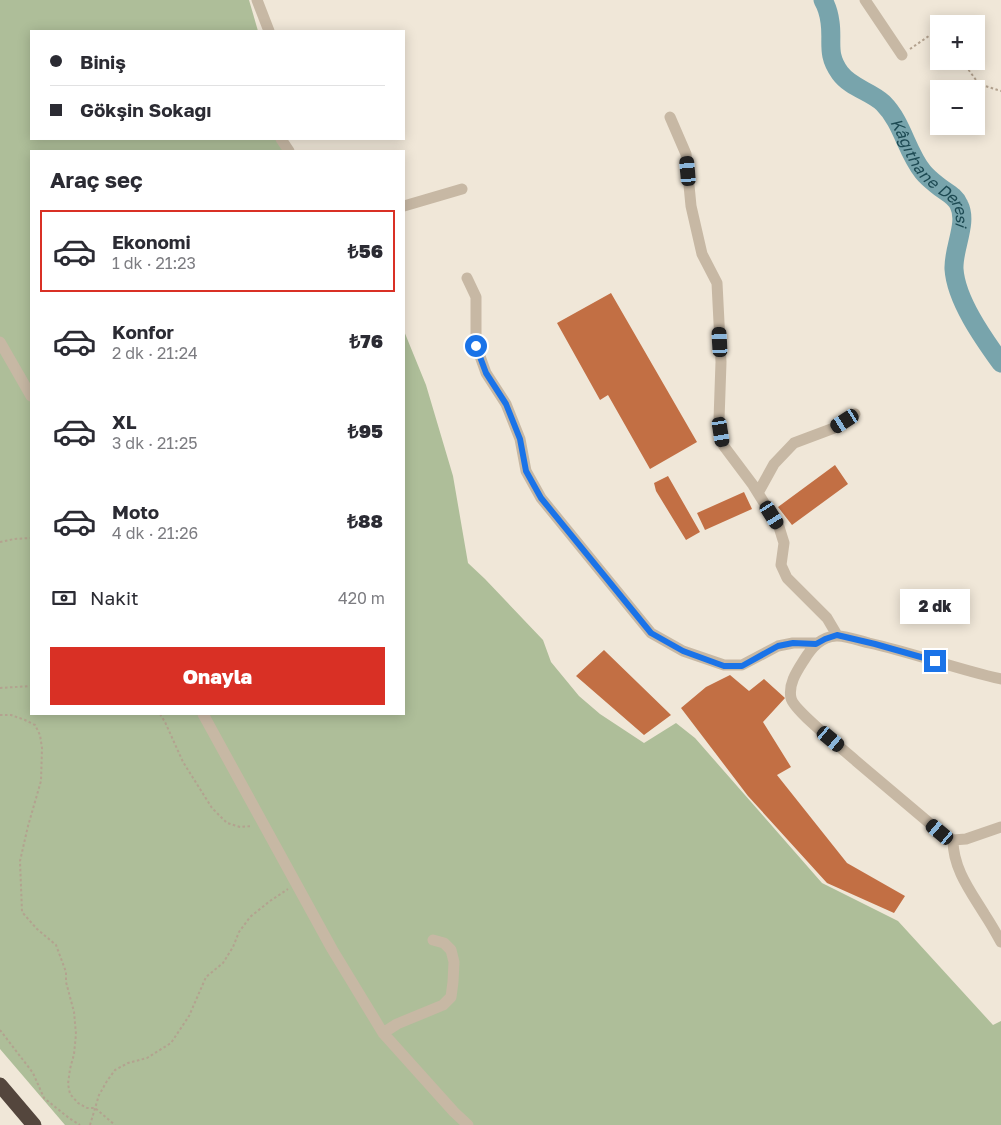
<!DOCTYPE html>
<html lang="tr">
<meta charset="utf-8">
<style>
:root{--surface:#fff;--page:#f7f7f7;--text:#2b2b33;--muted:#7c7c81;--line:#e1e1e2;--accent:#d93025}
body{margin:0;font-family:"Golos Text",sans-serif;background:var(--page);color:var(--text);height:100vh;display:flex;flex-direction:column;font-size:19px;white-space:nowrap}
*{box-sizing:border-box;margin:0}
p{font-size:16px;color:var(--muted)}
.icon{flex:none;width:28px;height:28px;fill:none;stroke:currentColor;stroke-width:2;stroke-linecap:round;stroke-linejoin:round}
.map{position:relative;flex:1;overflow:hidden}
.sheet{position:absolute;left:30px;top:150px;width:375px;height:565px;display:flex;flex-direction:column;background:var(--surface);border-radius:0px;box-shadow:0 2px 12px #0003}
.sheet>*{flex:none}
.hud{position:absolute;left:30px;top:30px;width:375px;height:110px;border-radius:0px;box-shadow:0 2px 12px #0003;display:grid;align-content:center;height:110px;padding:0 20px;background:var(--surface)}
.buttons{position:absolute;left:930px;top:15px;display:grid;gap:10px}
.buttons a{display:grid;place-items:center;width:55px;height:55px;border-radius:0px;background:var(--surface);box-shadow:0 2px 12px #0003;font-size:25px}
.end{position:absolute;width:22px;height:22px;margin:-11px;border:6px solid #1a73e8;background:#fff;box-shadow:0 0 0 2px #fff}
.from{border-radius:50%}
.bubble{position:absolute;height:35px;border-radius:0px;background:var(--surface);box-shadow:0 2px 12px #0003;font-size:16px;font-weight:800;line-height:35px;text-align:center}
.car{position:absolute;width:15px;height:30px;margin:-15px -8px;border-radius:6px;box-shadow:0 0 4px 1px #0007;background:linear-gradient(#222 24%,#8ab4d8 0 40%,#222 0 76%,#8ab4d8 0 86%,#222 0)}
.hud b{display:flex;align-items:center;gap:18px;height:48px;font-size:19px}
.hud b+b{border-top:1px solid var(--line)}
.hud i{width:12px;height:12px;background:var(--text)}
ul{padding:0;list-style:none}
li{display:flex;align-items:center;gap:15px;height:82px;margin:0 10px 8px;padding:0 10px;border:2px solid transparent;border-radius:0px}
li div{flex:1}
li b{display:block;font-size:19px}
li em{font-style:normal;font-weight:800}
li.current{border-color:var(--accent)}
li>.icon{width:45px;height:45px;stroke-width:1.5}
h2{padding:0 20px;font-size:22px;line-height:60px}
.pay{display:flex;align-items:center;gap:12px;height:55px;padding:0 20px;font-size:19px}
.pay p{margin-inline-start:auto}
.action{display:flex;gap:10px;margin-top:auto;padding:10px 20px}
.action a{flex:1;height:58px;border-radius:0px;background:var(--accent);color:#fff;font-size:20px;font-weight:800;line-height:58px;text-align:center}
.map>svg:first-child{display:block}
</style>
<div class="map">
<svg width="1001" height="1125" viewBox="0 0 1001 1125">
<rect width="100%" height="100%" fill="#f0e7d8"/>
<path fill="#aebe99" d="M 0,0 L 249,0 L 258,31 L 31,31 L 31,139 L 276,139 L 284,151 L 31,151 L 31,714 L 404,714 L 404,331 L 426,385 L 453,476 L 468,563 L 485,579 L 543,640 L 551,662 L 579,696 L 600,714 L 644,743 L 676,723 L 695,738 L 822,883 L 898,921 L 993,1025 L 1001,1021 L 1001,1125 L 65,1125 L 0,1049 Z"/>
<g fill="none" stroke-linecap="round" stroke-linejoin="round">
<path stroke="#78a4ac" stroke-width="19" id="s1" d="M 823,0 C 827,7 829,14 830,22 C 833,42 826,54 840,73 C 851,88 870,91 883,103 C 903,123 906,151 923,172 C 927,177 932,181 937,185 C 945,192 955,195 959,205 C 968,223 953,248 954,269 C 956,300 983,338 1001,363"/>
</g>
<path fill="#c26f44" d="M 611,293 L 697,442 L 650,469 L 608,395 L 600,400 L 557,323 Z
M 835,465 L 848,484 L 792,525 L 778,507 Z
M 668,476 L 700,532 L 686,540 L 656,491 L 654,483 Z
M 744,492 L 752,509 L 705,530 L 697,513 Z
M 604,650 L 671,715 L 644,735 L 576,676 Z
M 730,675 L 749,691 L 764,679 L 785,698 L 763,722 L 791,767 L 777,775 L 847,863 L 905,896 L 894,913 L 827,883 L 748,796 L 681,708 L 706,687 Z"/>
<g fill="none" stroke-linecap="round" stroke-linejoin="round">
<path stroke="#b3a28f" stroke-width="2" stroke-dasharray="2.5 2.5" stroke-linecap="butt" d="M 910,49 L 939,29
M 964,61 L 965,65 L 979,84 L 1001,91
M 0,542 L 14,539 L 31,538
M 0,688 L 31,686
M 160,714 L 165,722 L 183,762 L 212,808 L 227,823 L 240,827 L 252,826
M 0,715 L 11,715 L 25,720 L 35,725 L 40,735 L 42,748 L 41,781 L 28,826 L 20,861 L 22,912 L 37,929 L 56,945 L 66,972 L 66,982 L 74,1012 L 76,1034 L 74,1054 L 70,1069 L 68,1084 L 70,1094 L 78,1103 L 87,1108 L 95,1108 L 115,1125
M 0,1030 L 33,1073 L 44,1098 L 69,1118 L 80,1125
M 90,1125 L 99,1095 L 107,1081 L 115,1070 L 128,1063 L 147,1058 L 171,1043 L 189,1016 L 206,977 L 223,963 L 233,947 L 239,932 L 250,917 L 270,901 L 288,889"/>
<path stroke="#c7b8a4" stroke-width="11" d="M 257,0 L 269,31
M 865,0 L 902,55
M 670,117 L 686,154 L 691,206 L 702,254 L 717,283 L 721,362 L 719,420 L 723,445 L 753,485 L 779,527 L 784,543 L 781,565 L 787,578 L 827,618 L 837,635
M 281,139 L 289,151
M 404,206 L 462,189
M 467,278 L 476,297 L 476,345 L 486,373 L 506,404 L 520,439 L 526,471 L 541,498 L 651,633 L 683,651 L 724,665 L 742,665 L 778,646 L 793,643 L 816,643
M 0,342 L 31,396
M 758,493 L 774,464 L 794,443 L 834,428 L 855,414
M 1001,679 C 956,669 914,653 869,643 C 861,641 843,635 836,636 C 821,637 812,647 804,660 C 797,671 788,684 791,698 C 793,710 845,751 856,761 C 884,785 912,808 940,832 L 953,840 L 966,839 L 1001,827
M 203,714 L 332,949 L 383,1033 L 454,1112 L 468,1125
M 953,840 C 953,869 971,892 985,915 C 991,924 996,933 1001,942
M 383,1033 L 397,1024 L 443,1005 L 451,997 L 453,982 L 454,962 L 451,950 L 444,943 L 433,940"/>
<path stroke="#54463d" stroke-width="15" d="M 0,1085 L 34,1125"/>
</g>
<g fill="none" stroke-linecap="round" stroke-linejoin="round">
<path stroke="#1a73e8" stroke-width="6" d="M 476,346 L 486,373 L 506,404 L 520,439 L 526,471 L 541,498 L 651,633 L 683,651 L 724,666 L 742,666 L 778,646 L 793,643 L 816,644 L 825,639 L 837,635 L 875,644 L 935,661"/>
</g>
<g text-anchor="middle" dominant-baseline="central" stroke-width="4" stroke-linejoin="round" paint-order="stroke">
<g font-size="16" font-style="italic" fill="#1d4a53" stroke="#f8f1e4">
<text stroke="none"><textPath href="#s1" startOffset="215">Kâğıthane Deresi</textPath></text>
</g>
</g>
</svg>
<div class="buttons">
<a>+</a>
<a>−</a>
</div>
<i class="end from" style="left:476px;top:346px"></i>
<i class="end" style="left:935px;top:661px"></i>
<div class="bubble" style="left:900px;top:589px;width:70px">2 dk</div>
<i class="car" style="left:688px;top:171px;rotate:355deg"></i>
<i class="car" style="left:720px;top:342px;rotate:357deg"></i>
<i class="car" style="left:845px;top:421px;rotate:237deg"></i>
<i class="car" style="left:721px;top:432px;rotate:171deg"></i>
<i class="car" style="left:772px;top:515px;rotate:148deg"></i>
<i class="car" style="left:831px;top:739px;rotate:130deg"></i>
<i class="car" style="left:940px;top:832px;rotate:310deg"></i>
<div class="hud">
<b><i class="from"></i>Biniş</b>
<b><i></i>Gökşin Sokağı</b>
</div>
<section class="sheet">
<h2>Araç seç</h2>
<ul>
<li class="current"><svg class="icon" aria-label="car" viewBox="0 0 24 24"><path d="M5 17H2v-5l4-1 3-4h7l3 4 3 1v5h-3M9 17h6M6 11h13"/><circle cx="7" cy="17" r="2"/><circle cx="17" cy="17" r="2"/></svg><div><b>Ekonomi</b><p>1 dk · 21:23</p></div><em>₺56</em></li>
<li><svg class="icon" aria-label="car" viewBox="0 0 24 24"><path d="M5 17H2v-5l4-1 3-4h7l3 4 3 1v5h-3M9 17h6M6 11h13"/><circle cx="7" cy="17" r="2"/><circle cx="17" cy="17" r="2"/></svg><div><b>Konfor</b><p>2 dk · 21:24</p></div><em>₺76</em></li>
<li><svg class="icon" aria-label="car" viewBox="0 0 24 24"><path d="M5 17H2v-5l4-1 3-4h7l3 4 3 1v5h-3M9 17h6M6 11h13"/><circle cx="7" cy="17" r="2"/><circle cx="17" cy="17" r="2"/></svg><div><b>XL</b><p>3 dk · 21:25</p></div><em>₺95</em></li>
<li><svg class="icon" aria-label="car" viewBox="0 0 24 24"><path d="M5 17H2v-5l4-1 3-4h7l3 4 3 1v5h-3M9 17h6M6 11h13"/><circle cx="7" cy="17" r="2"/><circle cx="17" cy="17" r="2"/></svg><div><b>Moto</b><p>4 dk · 21:26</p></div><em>₺88</em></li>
</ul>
<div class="pay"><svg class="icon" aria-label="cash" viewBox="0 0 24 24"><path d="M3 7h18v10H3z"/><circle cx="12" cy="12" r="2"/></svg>Nakit<p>420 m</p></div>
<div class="action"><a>Onayla</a></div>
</section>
</div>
